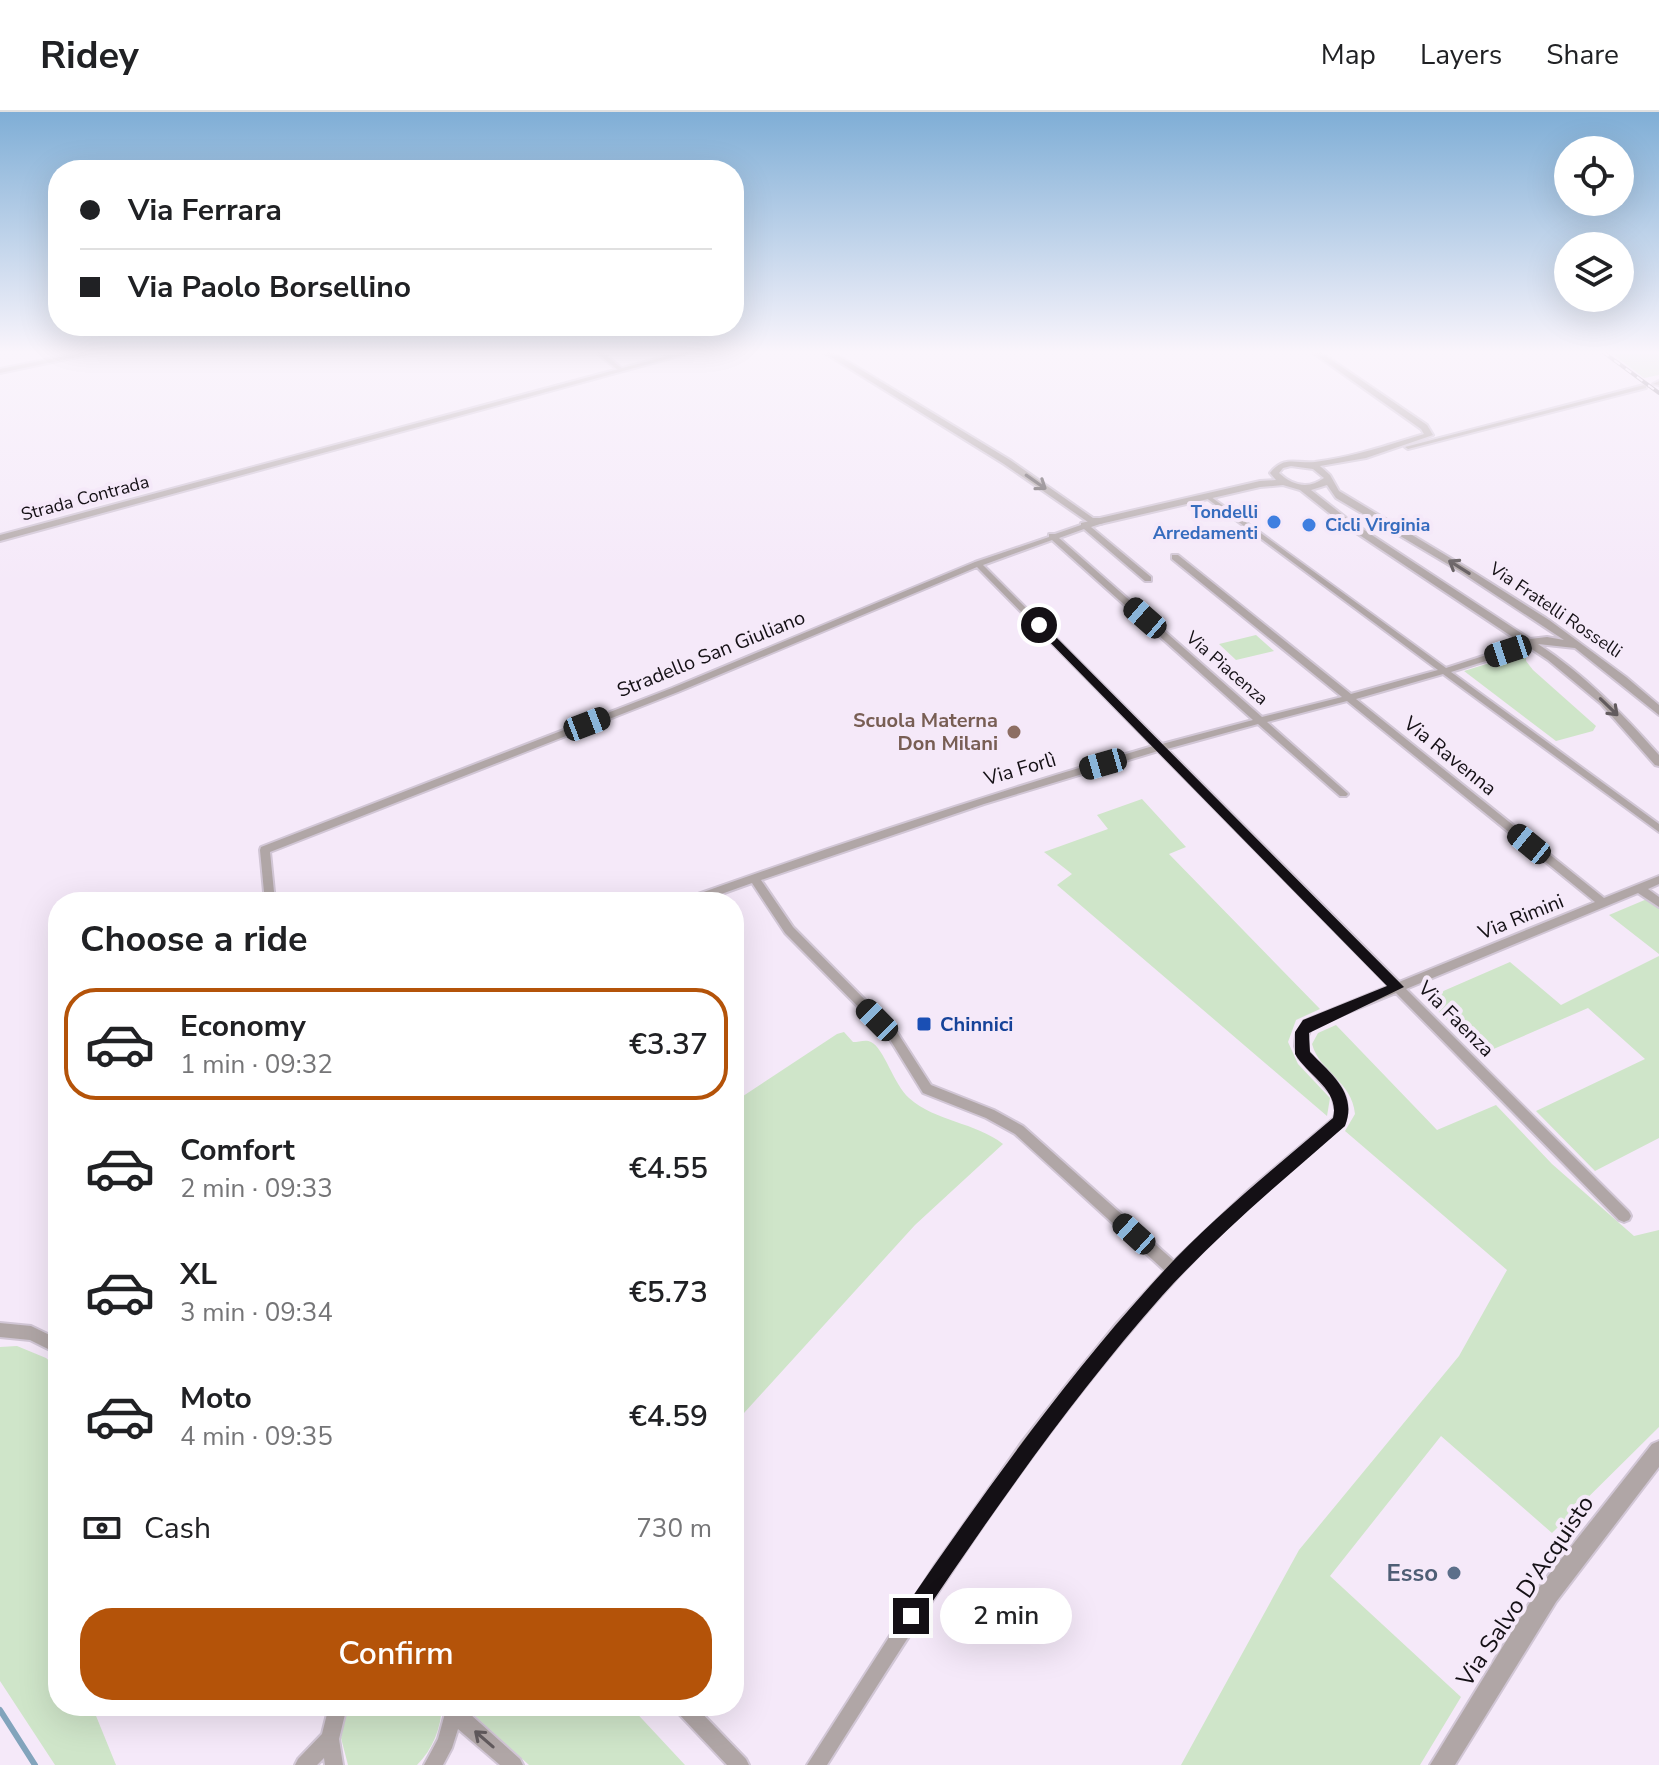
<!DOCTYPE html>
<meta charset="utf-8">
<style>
:root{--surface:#fff;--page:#f6f6f6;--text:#202124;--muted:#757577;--line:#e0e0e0;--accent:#b45309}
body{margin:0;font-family:"Nunito Sans",sans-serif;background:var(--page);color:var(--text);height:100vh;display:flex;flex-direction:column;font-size:30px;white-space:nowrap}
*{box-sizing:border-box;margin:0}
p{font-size:26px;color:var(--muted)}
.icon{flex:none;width:44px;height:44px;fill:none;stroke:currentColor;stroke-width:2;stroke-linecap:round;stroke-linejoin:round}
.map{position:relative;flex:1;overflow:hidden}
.panel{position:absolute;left:48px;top:780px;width:696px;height:824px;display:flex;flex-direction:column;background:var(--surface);border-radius:32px;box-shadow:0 8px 32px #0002}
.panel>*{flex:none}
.banner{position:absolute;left:48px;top:48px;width:696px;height:176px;border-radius:32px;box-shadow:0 8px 32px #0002;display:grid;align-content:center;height:176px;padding:0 32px;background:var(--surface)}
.tools{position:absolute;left:1554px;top:24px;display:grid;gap:16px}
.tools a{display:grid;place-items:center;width:80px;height:80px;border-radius:50%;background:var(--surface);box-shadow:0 8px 32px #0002;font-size:40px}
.end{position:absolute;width:36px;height:36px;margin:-18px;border:10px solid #141015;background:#fff;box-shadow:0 0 0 4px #fff}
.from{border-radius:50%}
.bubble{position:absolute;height:56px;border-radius:28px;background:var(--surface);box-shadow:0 8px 32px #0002;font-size:26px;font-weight:600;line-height:56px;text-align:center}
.car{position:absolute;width:24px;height:48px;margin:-24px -12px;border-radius:10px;box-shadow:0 0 6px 2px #0007;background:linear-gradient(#222 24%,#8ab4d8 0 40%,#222 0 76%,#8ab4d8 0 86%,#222 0)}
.banner b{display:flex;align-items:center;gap:28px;height:76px;font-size:30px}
.banner b+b{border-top:2px solid var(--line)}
.banner i{width:20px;height:20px;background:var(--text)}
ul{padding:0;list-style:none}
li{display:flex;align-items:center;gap:24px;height:112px;margin:0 16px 12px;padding:0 16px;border:4px solid transparent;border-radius:32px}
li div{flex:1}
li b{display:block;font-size:30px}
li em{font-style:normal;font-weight:600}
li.active{border-color:var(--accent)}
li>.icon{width:72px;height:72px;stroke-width:1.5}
h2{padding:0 32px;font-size:36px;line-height:96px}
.pay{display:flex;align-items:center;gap:20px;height:88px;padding:0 32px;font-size:30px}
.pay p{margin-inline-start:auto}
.cta{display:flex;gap:16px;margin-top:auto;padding:16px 32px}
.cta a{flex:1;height:92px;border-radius:32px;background:var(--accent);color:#fff;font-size:32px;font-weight:600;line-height:92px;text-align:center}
header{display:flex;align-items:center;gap:48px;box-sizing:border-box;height:112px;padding:0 40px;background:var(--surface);border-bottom:2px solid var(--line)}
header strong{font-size:38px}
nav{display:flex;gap:44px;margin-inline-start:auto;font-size:28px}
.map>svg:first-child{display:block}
</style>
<header>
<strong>Ridey</strong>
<nav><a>Map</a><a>Layers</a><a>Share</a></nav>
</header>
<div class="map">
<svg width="1659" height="1653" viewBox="0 0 1659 1653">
<rect width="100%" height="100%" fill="#f5e9f9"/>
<path fill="#cfe5c9" d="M 1610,240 L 1659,240 L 1659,263 L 1644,266 Z
M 1256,523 L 1274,539 L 1236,548 L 1219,532 Z
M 1512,544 L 1526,544 L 1526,549 L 1533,558 L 1596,614 L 1593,619 L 1556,629 L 1464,559 Z
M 1142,687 L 1186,735 L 1169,742 L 1320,897 L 1296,908 L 1288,930 L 1298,952 L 1330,986 L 1327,1004 L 1057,773 L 1072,762 L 1044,740 L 1108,717 L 1097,703 Z
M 1647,787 L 1659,796 L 1659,842 L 1609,803 Z
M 1659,844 L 1659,1026 L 1595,1059 L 1536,999 L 1645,947 L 1588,896 L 1482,942 L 1425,887 L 1510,850 L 1561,893 Z
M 1336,913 L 1437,1018 L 1496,993 L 1552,1052 L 1634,1124 L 1659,1118 L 1659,1315 L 1552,1421 L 1441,1324 L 1330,1464 L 1461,1585 L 1420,1653 L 1181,1653 L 1299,1438 L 1459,1244 L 1507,1158 L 1345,1019 L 1355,1002 C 1352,969 1320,961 1312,932 L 1318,921 Z
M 844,920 L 853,930 C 859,930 866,927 871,930 C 884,936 894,973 909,986 C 936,1010 975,1010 1003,1032 L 915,1113 L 734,1312 L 734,990 L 837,922 Z
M 17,1234 L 46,1246 L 58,1256 L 58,1594 L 92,1594 L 116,1653 L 55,1653 L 0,1569 L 0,1235 Z
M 348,1594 L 442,1594 C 441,1616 433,1637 417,1653 L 348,1653 L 341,1626 Z
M 470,1594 L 630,1594 L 685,1653 L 529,1653 L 475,1604 Z"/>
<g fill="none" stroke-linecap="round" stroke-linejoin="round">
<path stroke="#82a4bc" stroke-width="6" d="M 0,1598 L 35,1653"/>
<g stroke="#d1c6d5" stroke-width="4">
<path id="minor" d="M 84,240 L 86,241 L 86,243 L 0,261 L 0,257 Z
M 596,240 L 602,240 L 624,258 L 619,259 Z
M 1659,269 L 1659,273 L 1653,272 Z
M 1644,273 L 1646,274 L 1646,276 L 1408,337 L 1405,335 Z
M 1207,382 L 1446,556 L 1505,537 L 1511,537 L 1511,541 L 1451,560 L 1659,712 L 1659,720 L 1443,562 L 1356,587 L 1604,786 L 1659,764 L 1659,772 L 1648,777 L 1659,785 L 1659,795 L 1638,781 L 1406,877 L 1629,1100 L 1631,1104 L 1629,1108 L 1624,1110 L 1619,1108 L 1396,881 L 1312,915 C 1308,922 1304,931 1308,939 C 1311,944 1317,949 1321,953 C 1339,970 1354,988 1343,1013 C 1286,1061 1229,1110 1178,1165 C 1042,1314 934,1483 827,1653 L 807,1653 L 934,1455 L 1022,1330 L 1069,1270 L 1117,1211 L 1165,1159 L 1015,1022 L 986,1006 L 923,981 L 889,926 L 785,821 L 752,771 L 699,790 L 683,790 L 684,787 C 838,732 995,680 1153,634 L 977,455 L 678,580 L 270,740 L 275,790 L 265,790 L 260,738 L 261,735 L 672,576 L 975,450 L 1049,425 L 1049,422 L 1055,422 L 1081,413 L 1081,411 L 1100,407 L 1104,409 L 1103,411 L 1091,415 L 1151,465 L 1151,469 L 1145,469 L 1084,417 L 1059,426 L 1262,605 L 1342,585 L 1172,447 L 1172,443 L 1178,443 L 1351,582 L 1438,558 L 1205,385 L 1203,384 ZM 1052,428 L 1253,608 L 1162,632 L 983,453 ZM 1347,589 L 1595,790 L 1399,870 L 1167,637 L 1258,612 L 1340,684 L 1346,684 L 1348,682 L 1346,680 L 1267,610 ZM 1158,639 L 1389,874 L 1304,909 L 1296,923 L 1295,934 L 1299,946 L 1332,983 L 1336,999 L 1334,1006 L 1250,1077 L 1174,1149 L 1023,1014 L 994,998 L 931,973 L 897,920 L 793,815 L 761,768 L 984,692 Z
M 0,1211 L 31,1214 L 58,1227 L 58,1242 L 30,1228 L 0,1225 Z
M 329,1594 L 347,1594 L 339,1627 L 343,1653 L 325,1653 L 324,1646 L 317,1653 L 295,1653 L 298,1647 L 322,1622 Z
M 447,1594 L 461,1594 L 520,1647 L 523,1653 L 500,1653 L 458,1617 L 452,1636 L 443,1653 L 424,1653 L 438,1627 Z
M 674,1594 L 695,1594 L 746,1647 L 749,1653 L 727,1653 L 677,1600 Z"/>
</g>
<g stroke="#d1c6d5" stroke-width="4">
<path id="tertiary" d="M 682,240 L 693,240 L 0,429 L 0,423 Z
M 823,240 L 832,240 L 1010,348 L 1093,406 L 1100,406 L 1260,369 L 1276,368 L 1270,361 C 1284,343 1296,352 1315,350 C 1353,345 1388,333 1424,322 L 1421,317 L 1312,240 L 1320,240 L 1427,313 L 1433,323 L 1366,346 L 1320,354 L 1330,363 L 1339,379 L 1467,456 L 1549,508 L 1626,565 L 1659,593 L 1659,603 L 1575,536 L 1538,532 C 1585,563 1622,601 1659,643 L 1659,654 L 1655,653 L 1601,592 L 1548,548 L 1527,534 L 1512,541 L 1504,541 L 1504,537 L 1520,530 L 1343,412 L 1300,378 L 1283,373 L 1260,375 L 1100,412 L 1088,410 L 1004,352 ZM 1291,354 L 1313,357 L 1324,366 C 1308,378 1292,373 1279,361 L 1283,356 ZM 1327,373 L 1336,386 L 1461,460 L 1564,528 L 1547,525 L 1530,527 L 1349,408 L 1311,378 Z
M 1659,1329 L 1659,1355 L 1556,1490 L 1455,1653 L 1430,1653 L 1540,1474 L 1652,1332 Z"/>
</g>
<use href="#minor" fill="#b0a6a6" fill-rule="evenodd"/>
<use href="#tertiary" fill="#b0a6a6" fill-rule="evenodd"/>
<g stroke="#7c747e" stroke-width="4">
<path id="rail" d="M 1603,240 L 1659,281"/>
</g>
<use href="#rail" stroke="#f5e9f9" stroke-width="2" stroke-dasharray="7" stroke-linecap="butt"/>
</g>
<defs><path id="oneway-shaft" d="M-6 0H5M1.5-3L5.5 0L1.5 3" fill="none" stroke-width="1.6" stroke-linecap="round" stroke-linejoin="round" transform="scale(2)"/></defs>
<g stroke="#625b5e">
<use href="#oneway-shaft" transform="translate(1036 370) rotate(35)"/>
<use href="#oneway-shaft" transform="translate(1459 455) rotate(-148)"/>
<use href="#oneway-shaft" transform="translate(1609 595) rotate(44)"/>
<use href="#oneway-shaft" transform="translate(484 1627) rotate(-139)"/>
</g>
<linearGradient id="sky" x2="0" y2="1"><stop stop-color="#7faed6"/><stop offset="0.51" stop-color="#faf5fc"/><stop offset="1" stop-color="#faf5fc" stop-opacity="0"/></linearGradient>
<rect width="1659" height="471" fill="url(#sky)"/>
<path fill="#141015" d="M 1035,511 L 1042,511 L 1404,875 L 1309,921 L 1310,940 C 1331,962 1358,981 1345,1014 C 1282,1069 1218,1122 1162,1184 C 1072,1286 994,1398 918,1511 L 911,1514 L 904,1511 L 901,1504 L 904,1497 C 981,1385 1059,1275 1150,1174 C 1205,1112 1270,1060 1333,1006 C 1340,978 1308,964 1295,942 L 1295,920 L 1303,908 L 1387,874 L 1035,515 Z"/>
<g fill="#3f7fe0" stroke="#f5e9f9" stroke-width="3">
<circle cx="1274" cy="410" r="8"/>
<circle cx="1309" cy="413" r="8"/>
</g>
<circle fill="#8d6e63" stroke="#f5e9f9" stroke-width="3" cx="1014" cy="620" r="8"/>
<rect fill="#1a4fb4" stroke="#f5e9f9" stroke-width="3" x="916" y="904" width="16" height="16" rx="4"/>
<circle fill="#5c6f8a" stroke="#f5e9f9" stroke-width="3" cx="1454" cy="1461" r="8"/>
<g text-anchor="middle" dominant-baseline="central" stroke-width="8" stroke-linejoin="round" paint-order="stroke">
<g font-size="18" fill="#141015" stroke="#f5e9f9">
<text transform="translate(85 386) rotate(-15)">Strada Contrada</text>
<text transform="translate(1556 498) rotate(34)">Via Fratelli Rosselli</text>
<text transform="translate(1227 556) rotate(41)">Via Piacenza</text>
</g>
<g font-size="18" font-weight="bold" fill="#366cbe" stroke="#f5e9f9" text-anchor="end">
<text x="1258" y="400">Tondelli<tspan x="1258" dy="21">Arredamenti</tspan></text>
<text x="1325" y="413" text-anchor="start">Cicli Virginia</text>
</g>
<g font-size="20" fill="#141015" stroke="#f5e9f9">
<text transform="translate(711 542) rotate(-22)">Stradello San Giuliano</text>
<text transform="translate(1450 644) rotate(39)">Via Ravenna</text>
<text transform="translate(1020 657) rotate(-16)">Via Forlì</text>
<text transform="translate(1521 805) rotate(-22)">Via Rimini</text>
<text transform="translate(1456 907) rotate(45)">Via Faenza</text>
</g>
<g font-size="20" font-weight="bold" fill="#785e54" stroke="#f5e9f9" text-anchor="end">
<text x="998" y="608">Scuola Materna<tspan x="998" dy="23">Don Milani</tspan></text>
</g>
<g font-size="20" font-weight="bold" fill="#164399" stroke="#f5e9f9" text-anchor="start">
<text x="940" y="912">Chinnici</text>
</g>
<g font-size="24" font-weight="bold" fill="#4e5e75" stroke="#f5e9f9" text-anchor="end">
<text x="1438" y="1461">Esso</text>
</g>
<g font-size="24" fill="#141015" stroke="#f5e9f9">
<text transform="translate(1525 1479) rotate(-56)">Via Salvo D'Acquisto</text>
</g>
</g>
</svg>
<div class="tools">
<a><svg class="icon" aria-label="locate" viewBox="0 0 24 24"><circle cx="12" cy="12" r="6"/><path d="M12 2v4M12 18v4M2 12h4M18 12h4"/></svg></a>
<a><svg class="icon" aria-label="layers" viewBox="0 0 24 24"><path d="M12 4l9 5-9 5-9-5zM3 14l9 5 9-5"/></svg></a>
</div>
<i class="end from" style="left:1039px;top:513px"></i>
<i class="end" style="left:911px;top:1504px"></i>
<div class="bubble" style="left:940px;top:1476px;width:132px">2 min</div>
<i class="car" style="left:1145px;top:506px;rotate:311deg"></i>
<i class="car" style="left:1508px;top:539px;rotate:252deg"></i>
<i class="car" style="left:587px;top:612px;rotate:69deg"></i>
<i class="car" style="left:1103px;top:652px;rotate:254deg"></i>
<i class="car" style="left:1529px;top:732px;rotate:309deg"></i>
<i class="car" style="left:877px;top:908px;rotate:315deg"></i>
<i class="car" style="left:1134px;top:1122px;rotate:312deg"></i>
<div class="banner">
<b><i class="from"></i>Via Ferrara</b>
<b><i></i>Via Paolo Borsellino</b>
</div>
<section class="panel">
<h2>Choose a ride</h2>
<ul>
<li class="active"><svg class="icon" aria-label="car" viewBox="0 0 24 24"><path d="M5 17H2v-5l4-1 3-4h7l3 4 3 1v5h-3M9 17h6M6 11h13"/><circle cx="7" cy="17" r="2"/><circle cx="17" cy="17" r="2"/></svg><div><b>Economy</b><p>1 min · 09:32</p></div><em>€3.37</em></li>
<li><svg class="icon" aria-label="car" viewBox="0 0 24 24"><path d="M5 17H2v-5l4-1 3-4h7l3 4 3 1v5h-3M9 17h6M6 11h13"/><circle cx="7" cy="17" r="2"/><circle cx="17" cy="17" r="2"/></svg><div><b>Comfort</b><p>2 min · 09:33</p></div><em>€4.55</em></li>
<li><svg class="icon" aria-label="car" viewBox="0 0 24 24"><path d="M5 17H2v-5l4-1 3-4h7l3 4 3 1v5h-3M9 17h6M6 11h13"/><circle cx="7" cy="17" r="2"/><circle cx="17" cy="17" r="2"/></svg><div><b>XL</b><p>3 min · 09:34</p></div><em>€5.73</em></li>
<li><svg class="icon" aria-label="car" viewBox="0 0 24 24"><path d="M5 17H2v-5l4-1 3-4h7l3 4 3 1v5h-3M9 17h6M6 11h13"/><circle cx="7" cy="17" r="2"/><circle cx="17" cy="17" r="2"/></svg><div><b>Moto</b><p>4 min · 09:35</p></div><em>€4.59</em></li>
</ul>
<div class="pay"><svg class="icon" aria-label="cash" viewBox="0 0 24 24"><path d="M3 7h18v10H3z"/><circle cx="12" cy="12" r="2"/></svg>Cash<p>730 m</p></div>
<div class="cta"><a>Confirm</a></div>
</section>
</div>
